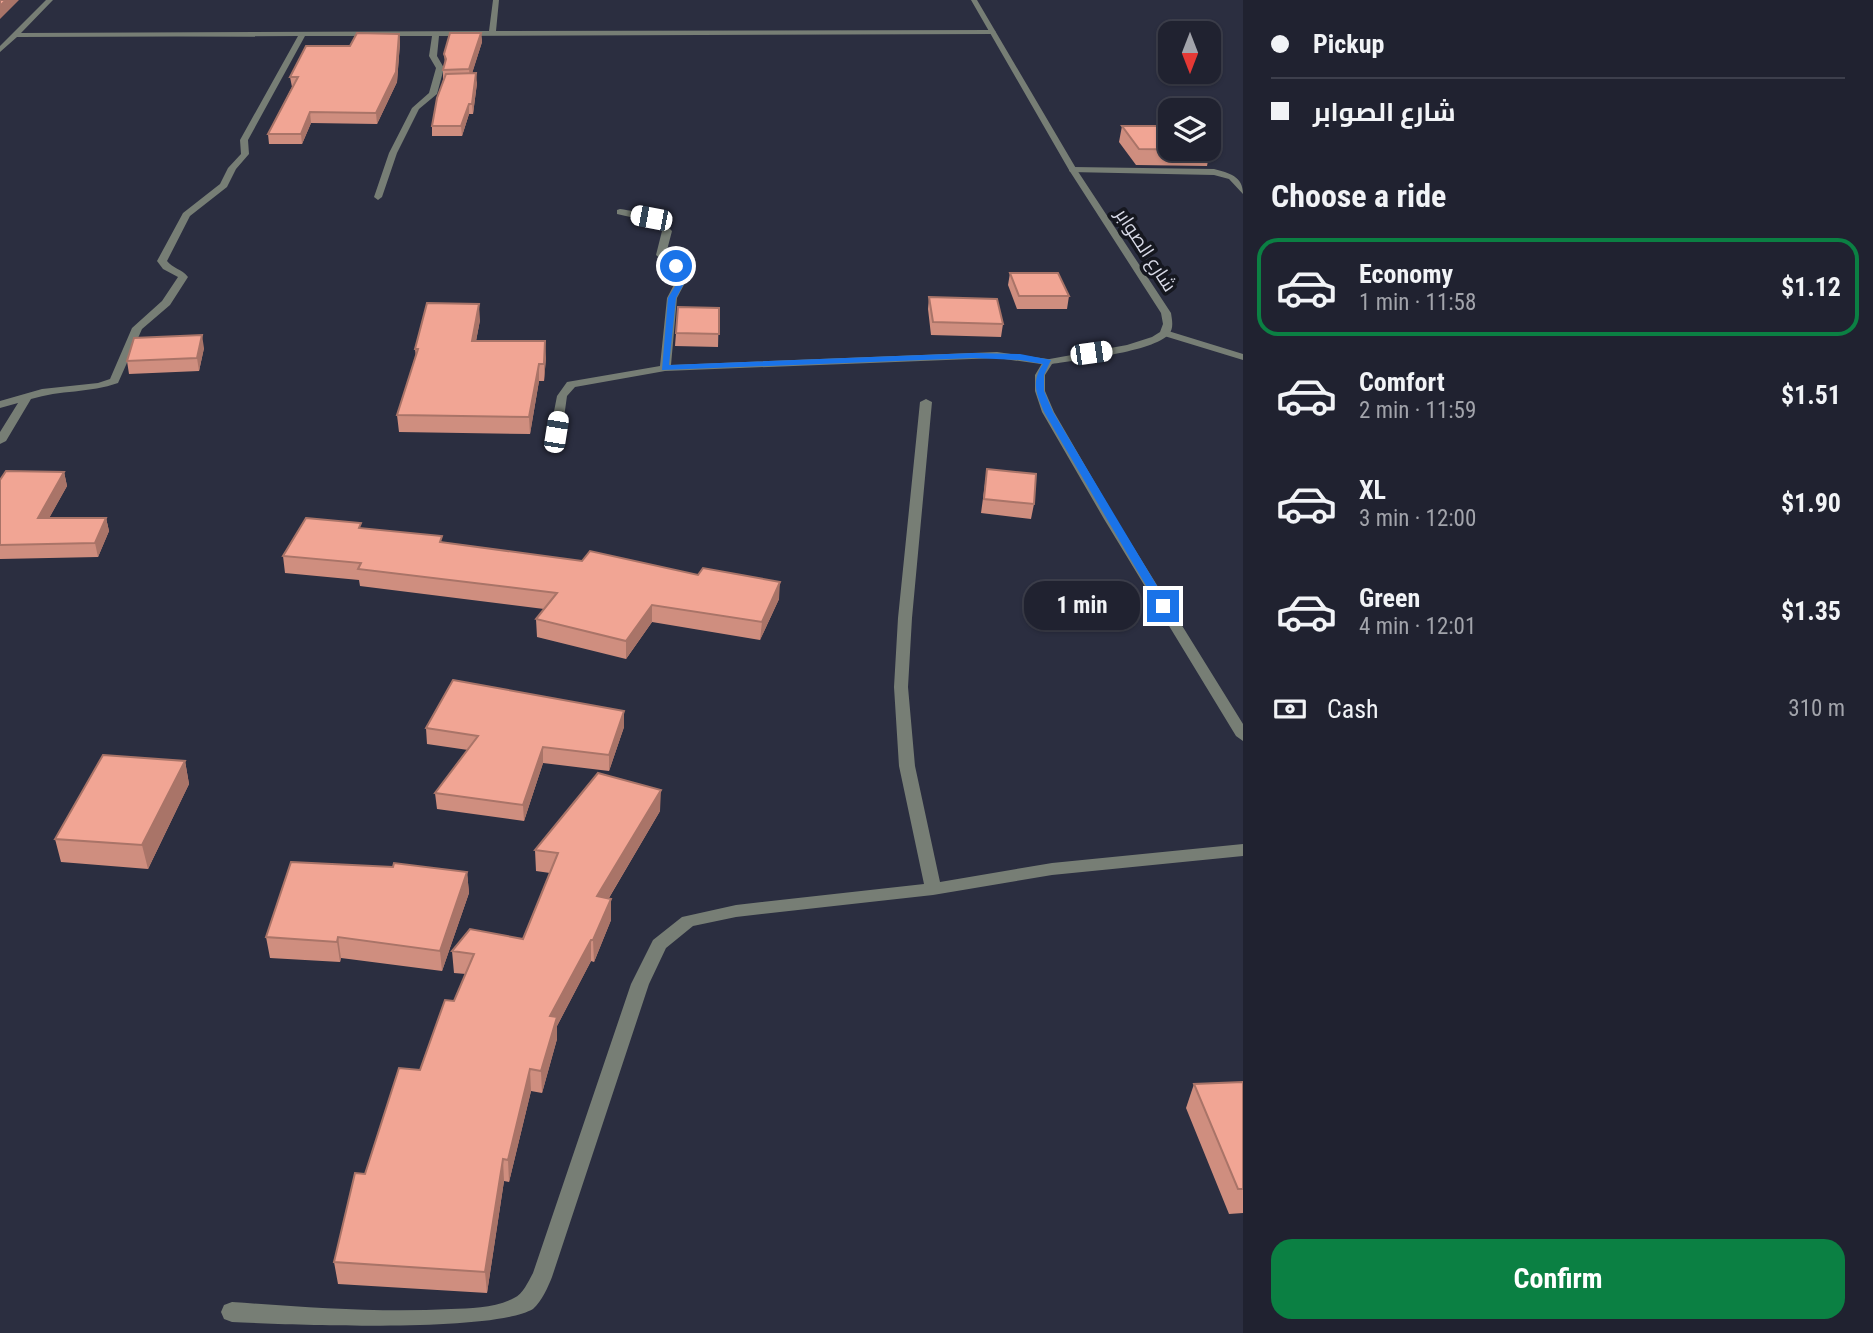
<!DOCTYPE html>
<meta charset="utf-8">
<style>
:root{--surface:#202230;--page:#282a38;--text:#f1f3f6;--muted:#a2a4ab;--line:#3d3f4c;--accent:#0b8043}
body{margin:0;font-family:"Roboto Condensed",Cairo,sans-serif;background:var(--page);color:var(--text);height:100vh;display:flex;flex-direction:column;font-size:26px;white-space:nowrap}
*{box-sizing:border-box;margin:0}
p{font-size:23px;color:var(--muted)}
.icon{flex:none;width:38px;height:38px;fill:none;stroke:currentColor;stroke-width:2;stroke-linecap:round;stroke-linejoin:round}
.map{position:relative;flex:1;overflow:hidden}
.details{display:flex;flex-direction:column;background:var(--surface);width:630px}
.details>*{flex:none}
.guide{display:grid;align-content:center;height:154px;padding:0 28px;background:var(--surface)}
.needle{width:46px;rotate:180deg}
.fabs{position:absolute;left:1158px;top:21px;display:grid;gap:14px}
.fabs a{display:grid;place-items:center;width:63px;height:63px;border-radius:14px;background:var(--surface);box-shadow:0 2px 5px #0004,0 0 0 2px var(--line);font-size:35px}
.end{position:absolute;width:32px;height:32px;margin:-16px;border:9px solid #1a73e8;background:#fff;box-shadow:0 0 0 4px #fff}
.from{border-radius:50%}
.bubble{position:absolute;height:49px;border-radius:21px;background:var(--surface);box-shadow:0 2px 5px #0004,0 0 0 2px var(--line);font-size:23px;font-weight:700;line-height:49px;text-align:center}
.car{position:absolute;width:21px;height:42px;margin:-21px -10px;border-radius:9px;box-shadow:0 0 5px 2px #0007;background:linear-gradient(#fff 24%,#345 0 40%,#fff 0 76%,#345 0 86%,#fff 0)}
.guide b{display:flex;align-items:center;gap:24px;height:66px;font-size:26px}
.guide b+b{border-top:2px solid var(--line)}
.guide i{width:18px;height:18px;background:var(--text)}
ul{padding:0;list-style:none}
li{display:flex;align-items:center;gap:21px;height:98px;margin:0 14px 10px;padding:0 14px;border:4px solid transparent;border-radius:21px}
li div{flex:1}
li b{display:block;font-size:26px}
li em{font-style:normal;font-weight:700}
li.selected{border-color:var(--accent)}
li>.icon{width:63px;height:63px;stroke-width:1.5}
h2{padding:0 28px;font-size:32px;line-height:84px}
.pay{display:flex;align-items:center;gap:18px;height:77px;padding:0 28px;font-size:26px}
.pay p{margin-inline-start:auto}
.cta{display:flex;gap:14px;margin-top:auto;padding:14px 28px}
.cta a{flex:1;height:80px;border-radius:21px;background:var(--accent);color:#fff;font-size:28px;font-weight:700;line-height:80px;text-align:center}
main{display:flex;flex:1;min-height:0}
.map>svg:first-child{display:block}
</style>
<main>
<div class="map">
<svg width="1243" height="1333" viewBox="0 0 1243 1333">
<rect width="100%" height="100%" fill="#2b2e40"/>
<g fill="none" stroke-linecap="round" stroke-linejoin="round">
<path fill="#777e75" fill-rule="evenodd" d="M 46,0 L 53,0 L 21,33 L 489,31 L 493,0 L 499,0 L 496,31 L 993,30 L 996,32 L 993,34 L 439,36 L 437,56 L 444,68 L 437,94 L 419,109 L 397,153 L 382,197 L 378,200 L 374,197 L 389,153 L 412,108 L 429,93 L 436,68 L 429,56 L 432,36 L 305,36 L 248,140 L 249,154 L 236,169 L 227,187 L 190,216 L 167,261 C 172,268 182,269 188,277 L 170,305 L 142,329 L 118,383 C 90,393 60,390 31,399 L 6,441 L 0,444 L 0,432 L 18,403 L 0,408 L 0,401 L 42,389 L 98,383 L 110,379 L 132,328 L 162,301 L 178,277 L 163,269 L 157,261 L 183,213 L 220,184 L 228,168 L 241,154 L 240,140 L 298,36 L 17,37 L 0,52 L 0,46 Z
M 1073,167 L 1214,169 C 1229,173 1243,176 1243,194 L 1229,179 L 1214,175 L 1070,172 L 1069,170 Z
M 620,209 C 640,212 658,215 672,231 L 666,254 L 679,264 L 688,277 L 677,298 L 671,365 L 997,352 L 1048,359 L 1053,362 L 1048,365 L 997,358 L 665,371 L 575,387 L 567,396 L 562,432 L 560,434 L 552,434 L 550,432 L 557,396 L 567,382 L 660,366 L 667,298 L 678,277 L 672,268 L 656,255 L 662,231 L 648,221 L 617,214 L 617,210 Z
M 1165,330 L 1243,354 L 1243,360 L 1161,335 L 1161,331 Z
M 926,399 L 932,402 L 912,618 L 908,687 L 915,766 L 940,882 L 1052,863 L 1243,844 L 1243,856 L 1052,875 L 933,895 L 736,917 L 693,926 L 666,948 L 649,984 L 552,1277 C 548,1287 542,1301 533,1309 C 493,1333 290,1325 232,1322 L 224,1319 L 221,1312 L 224,1305 L 232,1302 C 305,1307 378,1313 451,1309 C 471,1308 495,1308 514,1298 C 523,1294 528,1282 533,1273 L 631,984 L 653,940 L 682,917 L 736,905 L 924,884 L 899,766 L 894,687 L 898,618 L 920,402 Z"/>
<path fill="#777e75" fill-rule="evenodd" d="M 971,0 L 977,0 L 1077,170 L 1171,313 C 1172,320 1174,328 1169,334 C 1154,352 1076,360 1052,364 L 1045,375 L 1045,391 L 1054,412 L 1116,519 L 1243,724 L 1243,741 L 1236,736 L 1104,519 L 1042,412 L 1035,391 L 1035,375 L 1044,360 L 1127,345 L 1152,337 L 1160,332 L 1163,324 L 1161,313 L 1069,170 Z"/>
</g>
<path fill="#cf8e7f" d="M 481,33 L 482,42 L 472,73 L 477,83 L 473,114 L 469,114 L 462,136 L 432,136 L 432,126 L 443,80 L 443,70 L 445,63 L 444,54 Z
M 399,34 L 400,43 L 397,82 L 377,124 L 311,123 L 302,144 L 269,144 L 268,134 L 292,87 L 290,77 Z
M 1122,126 L 1210,150 L 1207,166 L 1136,165 L 1119,142 Z
M 1010,273 L 1069,296 L 1067,309 L 1017,309 L 1008,285 Z
M 929,297 L 1003,324 L 1001,337 L 931,335 L 928,309 Z
M 719,308 L 718,347 L 675,346 L 676,333 Z
M 480,320 L 476,341 L 546,357 L 544,381 L 539,381 L 530,434 L 399,432 L 397,415 L 416,357 L 415,349 Z
M 204,348 L 199,371 L 129,374 L 127,361 Z
M 987,469 L 1034,504 L 1031,519 L 981,513 Z
M 64,472 L 67,486 L 49,518 L 106,518 L 109,531 L 98,557 L 0,559 L 0,480 Z
M 362,528 L 443,542 L 779,599 L 760,640 L 652,622 L 626,659 L 537,637 L 536,619 L 544,609 L 360,586 L 359,580 L 285,573 L 283,556 Z
M 624,711 L 624,727 L 609,771 L 543,763 L 524,821 L 437,809 L 435,793 L 468,750 L 427,744 L 426,728 Z
M 185,761 L 189,784 L 148,869 L 61,862 L 55,839 Z
M 660,811 L 609,898 L 611,920 L 594,962 L 591,961 L 557,1026 L 557,1039 L 542,1093 L 531,1091 L 509,1182 L 504,1181 L 487,1293 L 338,1284 L 334,1262 L 365,1174 L 420,1070 L 454,1001 L 466,974 L 454,973 L 452,951 L 523,939 L 550,873 L 536,871 L 535,850 Z
M 467,872 L 469,893 L 442,971 L 341,958 L 340,962 L 270,958 L 266,937 Z
M 1243,1082 L 1243,1213 L 1229,1214 L 1186,1108 L 1194,1084 Z"/>
<path fill="#a97468" d="M 6,0 L 19,0 L 0,19 L 0,6 Z
M 481,33 L 482,42 L 470,80 L 469,69 Z
M 399,34 L 400,43 L 397,82 L 377,124 L 376,113 Z
M 476,73 L 477,83 L 473,114 L 472,104 Z
M 469,104 L 469,114 L 462,136 L 461,126 Z
M 310,112 L 311,123 L 302,144 L 301,134 Z
M 479,304 L 480,320 L 473,357 L 472,341 Z
M 202,335 L 204,348 L 199,371 L 197,358 Z
M 545,341 L 546,357 L 544,381 L 544,364 Z
M 539,364 L 539,381 L 530,434 L 529,417 Z
M 64,472 L 67,486 L 42,531 L 38,518 Z
M 106,518 L 109,531 L 98,557 L 95,543 Z
M 780,582 L 779,599 L 760,640 L 762,622 Z
M 652,605 L 652,622 L 626,659 L 626,641 Z
M 624,711 L 624,727 L 609,771 L 609,755 Z
M 543,747 L 543,763 L 524,821 L 523,805 Z
M 185,761 L 189,784 L 148,869 L 142,845 Z
M 661,790 L 660,811 L 597,918 L 597,896 Z
M 467,872 L 469,893 L 442,971 L 440,951 Z
M 611,899 L 611,920 L 594,962 L 593,940 Z
M 338,937 L 341,958 L 340,962 L 337,942 Z
M 591,940 L 591,961 L 557,1026 L 557,1039 L 542,1093 L 541,1071 L 550,1016 Z
M 530,1069 L 531,1091 L 509,1182 L 508,1160 Z
M 503,1159 L 504,1181 L 487,1293 L 485,1272 Z"/>
<path fill="#f1a594" stroke="#a97468" stroke-width="2" d="M 0,0 L 6,0 L 0,6 Z
M 357,33 L 399,34 L 396,72 L 376,113 L 310,112 L 301,134 L 268,134 L 298,77 L 290,77 L 306,46 L 350,46 Z
M 450,33 L 481,33 L 469,69 L 443,70 L 446,59 L 444,54 Z
M 476,73 L 472,104 L 469,104 L 461,126 L 432,126 L 437,98 L 446,74 Z
M 1122,126 L 1171,126 L 1171,149 L 1209,148 L 1210,150 L 1139,149 Z
M 1010,273 L 1058,273 L 1069,296 L 1019,296 Z
M 929,297 L 997,299 L 1003,324 L 933,322 Z
M 427,303 L 479,304 L 472,341 L 545,341 L 544,364 L 539,364 L 529,417 L 397,415 L 418,349 L 415,349 Z
M 678,307 L 719,308 L 719,334 L 676,333 Z
M 202,335 L 197,358 L 127,361 L 134,338 Z
M 987,469 L 1036,474 L 1034,504 L 984,499 Z
M 6,471 L 64,472 L 38,518 L 106,518 L 95,543 L 0,545 L 0,480 Z
M 306,518 L 361,523 L 359,528 L 442,536 L 440,542 L 582,561 L 590,551 L 698,575 L 703,568 L 780,582 L 762,622 L 652,605 L 626,641 L 536,619 L 557,593 L 358,569 L 361,563 L 283,556 Z
M 453,680 L 624,711 L 609,755 L 543,747 L 523,805 L 435,793 L 478,736 L 426,728 Z
M 103,755 L 185,761 L 142,845 L 55,839 Z
M 598,773 L 661,790 L 597,896 L 611,899 L 593,940 L 591,940 L 550,1016 L 557,1017 L 541,1071 L 530,1069 L 508,1160 L 503,1159 L 485,1272 L 334,1262 L 355,1173 L 365,1174 L 399,1068 L 420,1070 L 445,1000 L 454,1001 L 474,954 L 452,951 L 470,929 L 523,939 L 558,853 L 535,850 Z
M 291,862 L 393,867 L 394,863 L 467,872 L 440,951 L 338,937 L 337,942 L 266,937 Z
M 1243,1082 L 1243,1189 L 1238,1189 L 1194,1084 Z"/>
<path fill="#1a73e8" d="M 673,264 L 679,264 L 687,278 L 676,298 L 669,365 L 974,353 L 1020,354 L 1051,360 L 1044,375 L 1044,391 L 1053,412 L 1169,606 L 1167,608 L 1158,606 L 1044,412 C 1036,393 1031,382 1043,364 L 1020,360 L 974,358 L 662,370 L 668,298 L 680,278 Z"/>
<g text-anchor="middle" dominant-baseline="central" stroke-width="7" stroke-linejoin="round" paint-order="stroke">
<g font-size="19" fill="#d8dae7" stroke="#15171f">
<text transform="translate(1146 250) rotate(57)">شارع الصوابر</text>
</g>
</g>
</svg>
<div class="fabs">
<a><svg class="needle" viewBox="-14 -14 28 28"><path d="M0-13l5 13h-10z" fill="#e53935"/><path d="M0 13l5-13h-10z" fill="#a2a4ab"/></svg></a>
<a><svg class="icon" aria-label="layers" viewBox="0 0 24 24"><path d="M12 4l9 5-9 5-9-5zM3 14l9 5 9-5"/></svg></a>
</div>
<i class="end from" style="left:676px;top:266px"></i>
<i class="end" style="left:1163px;top:606px"></i>
<div class="bubble" style="left:1024px;top:581px;width:116px">1 min</div>
<i class="car" style="left:651px;top:218px;rotate:281deg"></i>
<i class="car" style="left:1091px;top:353px;rotate:82deg"></i>
<i class="car" style="left:556px;top:432px;rotate:9deg"></i>
</div>
<section class="details">
<div class="guide">
<b><i class="from"></i>Pickup</b>
<b><i></i>شارع الصوابر</b>
</div>
<h2>Choose a ride</h2>
<ul>
<li class="selected"><svg class="icon" aria-label="car" viewBox="0 0 24 24"><path d="M5 17H2v-5l4-1 3-4h7l3 4 3 1v5h-3M9 17h6M6 11h13"/><circle cx="7" cy="17" r="2"/><circle cx="17" cy="17" r="2"/></svg><div><b>Economy</b><p>1 min · 11:58</p></div><em>$1.12</em></li>
<li><svg class="icon" aria-label="car" viewBox="0 0 24 24"><path d="M5 17H2v-5l4-1 3-4h7l3 4 3 1v5h-3M9 17h6M6 11h13"/><circle cx="7" cy="17" r="2"/><circle cx="17" cy="17" r="2"/></svg><div><b>Comfort</b><p>2 min · 11:59</p></div><em>$1.51</em></li>
<li><svg class="icon" aria-label="car" viewBox="0 0 24 24"><path d="M5 17H2v-5l4-1 3-4h7l3 4 3 1v5h-3M9 17h6M6 11h13"/><circle cx="7" cy="17" r="2"/><circle cx="17" cy="17" r="2"/></svg><div><b>XL</b><p>3 min · 12:00</p></div><em>$1.90</em></li>
<li><svg class="icon" aria-label="car" viewBox="0 0 24 24"><path d="M5 17H2v-5l4-1 3-4h7l3 4 3 1v5h-3M9 17h6M6 11h13"/><circle cx="7" cy="17" r="2"/><circle cx="17" cy="17" r="2"/></svg><div><b>Green</b><p>4 min · 12:01</p></div><em>$1.35</em></li>
</ul>
<div class="pay"><svg class="icon" aria-label="cash" viewBox="0 0 24 24"><path d="M3 7h18v10H3z"/><circle cx="12" cy="12" r="2"/></svg>Cash<p>310 m</p></div>
<div class="cta"><a>Confirm</a></div>
</section>
</main>
